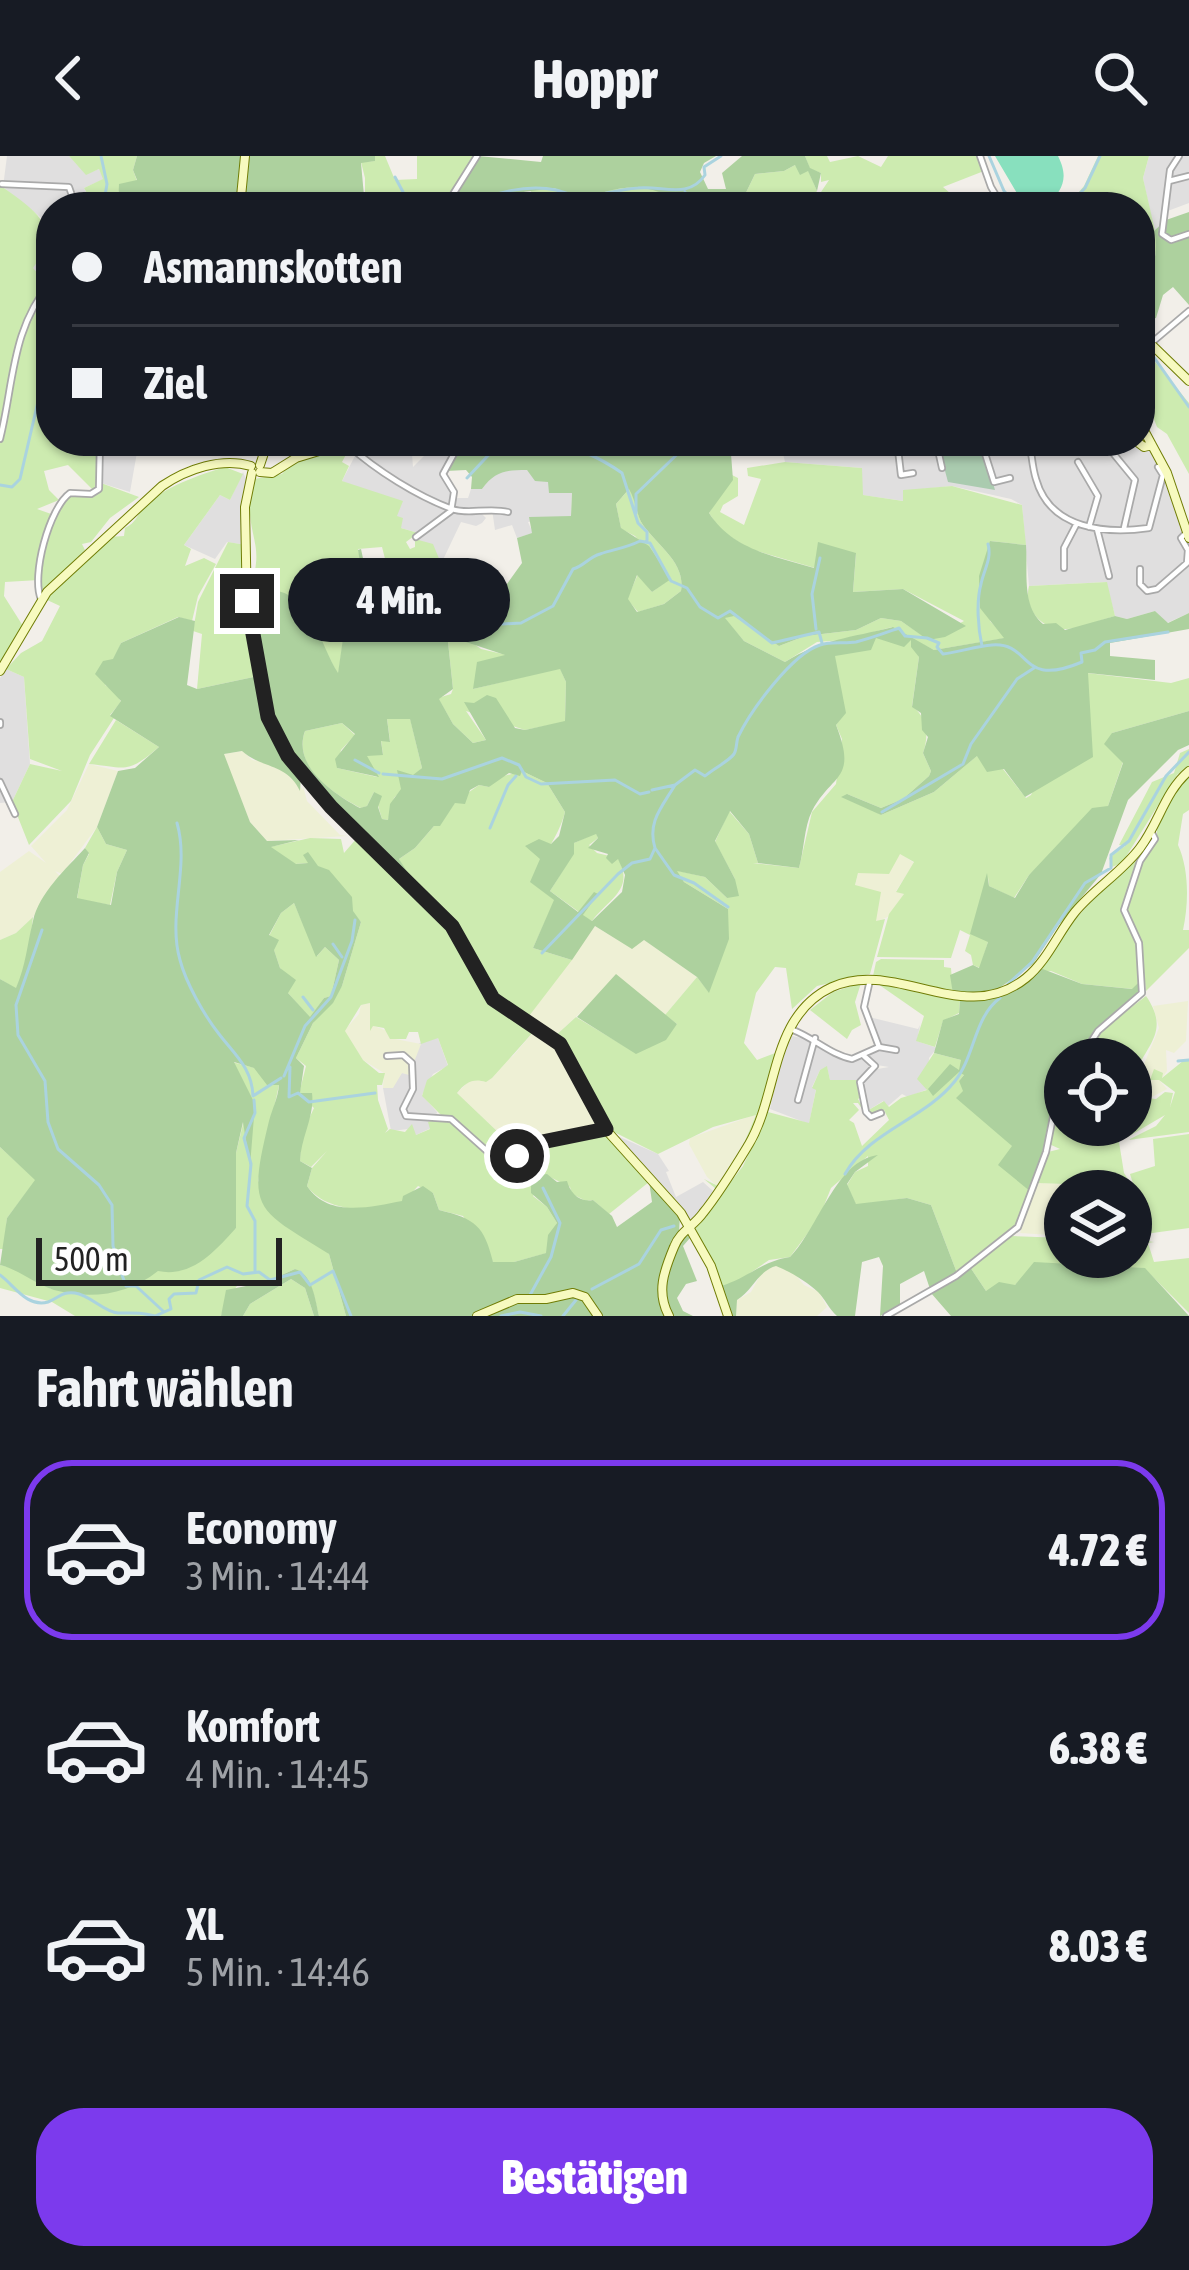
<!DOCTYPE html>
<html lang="de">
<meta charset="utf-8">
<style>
:root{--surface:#171b24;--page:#242831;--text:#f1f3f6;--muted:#9ea1a6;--line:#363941;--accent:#7c3aed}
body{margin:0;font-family:"Asap Condensed",sans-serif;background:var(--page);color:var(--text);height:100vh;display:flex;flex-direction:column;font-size:45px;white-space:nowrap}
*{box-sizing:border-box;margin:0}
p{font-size:39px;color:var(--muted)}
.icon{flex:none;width:66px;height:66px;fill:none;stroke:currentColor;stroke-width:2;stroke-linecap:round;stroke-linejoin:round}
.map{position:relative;height:1160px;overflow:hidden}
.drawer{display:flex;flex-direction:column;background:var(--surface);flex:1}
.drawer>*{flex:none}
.top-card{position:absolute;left:36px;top:36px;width:1119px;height:264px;border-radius:48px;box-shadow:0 3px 9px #0004;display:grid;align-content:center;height:264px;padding:0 36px;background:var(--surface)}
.tools{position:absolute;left:1044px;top:882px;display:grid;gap:24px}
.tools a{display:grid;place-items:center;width:108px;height:108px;border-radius:50%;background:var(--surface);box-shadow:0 3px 9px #0004;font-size:60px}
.scale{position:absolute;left:36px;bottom:30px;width:246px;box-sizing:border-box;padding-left:12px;border:6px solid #222;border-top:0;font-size:33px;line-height:42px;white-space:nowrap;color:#222;-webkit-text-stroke:9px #fff;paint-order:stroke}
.end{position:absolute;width:54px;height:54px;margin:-27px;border:15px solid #222;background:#fff;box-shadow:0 0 0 6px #fff}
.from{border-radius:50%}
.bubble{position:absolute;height:84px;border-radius:42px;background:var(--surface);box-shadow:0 3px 9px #0004;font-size:39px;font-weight:800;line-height:84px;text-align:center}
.top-card b{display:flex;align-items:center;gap:42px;height:114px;font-size:45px}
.top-card b+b{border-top:3px solid var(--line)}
.top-card i{width:30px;height:30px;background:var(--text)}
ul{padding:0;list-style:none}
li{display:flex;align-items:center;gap:36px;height:180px;margin:0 24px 18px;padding:0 12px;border:6px solid transparent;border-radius:48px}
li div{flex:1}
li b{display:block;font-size:45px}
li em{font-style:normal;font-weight:800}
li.selected{border-color:var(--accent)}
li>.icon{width:108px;height:108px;stroke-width:1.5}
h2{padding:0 36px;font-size:54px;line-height:144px}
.action{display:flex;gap:24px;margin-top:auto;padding:24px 36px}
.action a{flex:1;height:138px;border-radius:48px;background:var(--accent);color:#fff;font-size:48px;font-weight:800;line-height:138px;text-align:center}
header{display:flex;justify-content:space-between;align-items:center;height:156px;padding:0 36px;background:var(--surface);font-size:54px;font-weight:800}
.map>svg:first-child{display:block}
</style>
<header><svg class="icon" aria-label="back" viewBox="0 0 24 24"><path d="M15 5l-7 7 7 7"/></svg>Hoppr<svg class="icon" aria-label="search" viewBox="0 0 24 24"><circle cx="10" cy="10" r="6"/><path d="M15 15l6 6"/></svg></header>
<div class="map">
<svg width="1189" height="1160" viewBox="0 0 1189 1160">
<rect width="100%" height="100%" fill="#f2efe9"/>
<path fill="#e0dfdf" d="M 7,0 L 69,0 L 86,18 L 99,13 L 104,23 L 84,32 L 94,51 L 51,51 L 51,125 L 47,128 L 32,112 L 45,96 L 49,80 L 44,64 L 3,31 Z
M 1149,0 L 1189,0 L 1189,47 L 1165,56 L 1162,70 L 1154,75 L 1143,22 Z
M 1140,271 L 1165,320 L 1189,389 L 1189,457 L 1167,467 L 1155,455 L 1127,463 L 1115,460 L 1106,426 L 1029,430 L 1022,349 L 1011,343 L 952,330 L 903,335 L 904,345 L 862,339 L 862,312 L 785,306 L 780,285 L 1140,285 Z
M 84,285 L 139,285 L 130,336 L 101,327 Z
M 358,285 L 411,285 L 413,311 L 439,285 L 461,285 L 446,319 L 456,342 L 468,342 L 471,333 L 482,333 L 490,322 L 504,314 L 527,314 L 572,337 L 571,360 L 528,366 L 533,377 L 517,382 L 512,369 L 495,374 L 492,353 L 480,356 L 486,362 L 482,367 L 476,370 L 461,366 L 441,408 L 415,383 L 418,377 L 401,372 L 397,361 L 342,325 L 357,296 L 351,288 Z
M 243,316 L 247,325 L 246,389 L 227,386 L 215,403 L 184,389 L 220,339 L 230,344 Z
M 6,513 L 24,521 L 30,608 L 12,646 L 0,647 L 0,522 Z
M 869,861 L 918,873 L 920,869 L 917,885 L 937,892 L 929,902 L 928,933 L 908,941 L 902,938 L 888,950 L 883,945 L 867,955 L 862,925 L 872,914 L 889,911 L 877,909 L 867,900 L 881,889 Z
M 792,880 L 812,884 L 811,899 L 802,917 L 796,945 L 799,945 L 815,885 L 841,903 L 867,903 L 873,908 L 858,924 L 850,926 L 830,924 L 827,911 L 820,914 L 812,931 L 816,933 L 809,968 L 770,953 L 783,896 Z
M 430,882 L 438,882 L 448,910 L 433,918 L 422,939 L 437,956 L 435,964 L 431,972 L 416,979 L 408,973 L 391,975 L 383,932 L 402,917 L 409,918 L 418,888 Z
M 613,978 L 658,998 L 669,1015 L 666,1016 L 676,1041 L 703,1026 L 713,1035 L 692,1065 Z"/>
<path fill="#eef0d5" d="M 243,595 L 252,604 L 275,608 L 294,621 L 303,634 L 303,630 L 307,645 L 340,679 L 347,680 L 267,685 L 250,666 L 223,598 Z
M 89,608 L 118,615 L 97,671 L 62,718 L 55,715 L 60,720 L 33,761 L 16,777 L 0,784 L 0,716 L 29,695 L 46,707 L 31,690 L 67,654 Z
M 900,697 L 914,707 L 896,735 L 904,738 L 902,744 L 892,759 L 876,766 L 875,756 L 855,729 L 858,717 Z
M 595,770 L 631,792 L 643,783 L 697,821 L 665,859 L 616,819 L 606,833 L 554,881 L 526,864 Z
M 1188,845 L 1186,885 L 1174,897 L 1166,894 L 1167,915 L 1160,925 L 1167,933 L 1152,941 L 1144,939 L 1145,927 L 1140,918 L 1159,872 L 1153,850 Z
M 370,847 L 374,870 L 390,876 L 390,882 L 421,888 L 409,919 L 402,917 L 393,932 L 383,932 L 384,917 L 363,904 L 344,875 L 359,858 L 361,849 Z
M 535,874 L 557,889 L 602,971 L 519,996 L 457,937 L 468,926 L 513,900 Z
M 757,958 L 742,992 L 717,1030 L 707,1021 L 689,988 L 690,982 Z
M 1037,1027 L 1092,1029 L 1092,1035 L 1065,1035 L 1065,1080 L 1020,1077 Z
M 776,1109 L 794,1117 L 804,1129 L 819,1136 L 827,1151 L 817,1160 L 736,1160 L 737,1144 L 751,1136 L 762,1116 Z"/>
<path fill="#cdebb0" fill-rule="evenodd" d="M 69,0 L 137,0 L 133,14 L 137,25 L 118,36 L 118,51 L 95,51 L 84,32 L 103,23 L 99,13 L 86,19 Z
M 375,0 L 385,0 L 395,24 L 417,23 L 417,0 L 476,0 L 447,48 L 417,45 L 412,51 L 365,51 L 365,22 L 361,6 L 375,5 Z
M 805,0 L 827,0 L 830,6 L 858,0 L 881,11 L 888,0 L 979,0 L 984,15 L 943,31 L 966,51 L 811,51 L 829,24 L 821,26 L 821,17 L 810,13 Z
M 1098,0 L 1149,0 L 1143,22 L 1158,88 L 1147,133 L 1140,142 L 1140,51 L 1066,51 L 1084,30 Z
M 795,9 L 808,14 L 817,35 L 805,51 L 739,51 L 755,18 L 784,15 Z
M 0,29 C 32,53 65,69 33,112 L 48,129 L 51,127 L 51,285 L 84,285 L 98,299 L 95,336 L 68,309 L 44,315 L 49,334 L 59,344 L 37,353 L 54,359 L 72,338 L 93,339 L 101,327 L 139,341 L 110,362 L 91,386 L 82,388 L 85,394 L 42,437 L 39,424 L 5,426 L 4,440 L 23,470 L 0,512 Z
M 642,30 L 659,35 L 656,43 L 639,45 L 637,51 L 573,51 L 530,43 L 531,34 L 554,32 L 581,44 L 605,34 Z
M 1140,197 L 1151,201 L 1189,247 L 1189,318 L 1167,278 L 1157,271 L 1140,227 Z
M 344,290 L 349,293 L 342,306 L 349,310 L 342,325 L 403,345 L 397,360 L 403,362 L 401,372 L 418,377 L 406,386 L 410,393 L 415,391 L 415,383 L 433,388 L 452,434 L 477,426 L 482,447 L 460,454 L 447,437 L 395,442 L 382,391 L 358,393 L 370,448 L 348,455 L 338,519 L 313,470 L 311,459 L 278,436 L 273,474 L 252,475 C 249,452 253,432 256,407 C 259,381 242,363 254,323 L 282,318 L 291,307 Z
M 785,306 L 862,312 L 863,339 L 903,345 L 903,334 L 952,330 L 1022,349 L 1026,389 L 990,385 L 990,465 L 1006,482 L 934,494 L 912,483 L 919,501 L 912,550 C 928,562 929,580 923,597 L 931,615 L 929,620 L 903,643 L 881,652 L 847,638 L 881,659 L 934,636 L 978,599 L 1003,613 L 1026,642 L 1031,639 L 1087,517 L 1171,527 L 1189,522 L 1189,555 L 1112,577 L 1123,606 L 1108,650 L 1029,719 L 1014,742 L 989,730 L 988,721 L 988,786 L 980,812 L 973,809 L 971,799 L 965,795 L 970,779 L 960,774 L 951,802 L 877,801 L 889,758 L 904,738 L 896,736 L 914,706 L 900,698 L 889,718 L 858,717 L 855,729 L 881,736 L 876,765 L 885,763 L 870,818 L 817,830 L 792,853 L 786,812 L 775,811 L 756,837 L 744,887 L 757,904 L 778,896 L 757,968 L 718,1032 L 715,1032 L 704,1023 L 718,1030 L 742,992 L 756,959 L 713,971 L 658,998 L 608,973 L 554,881 L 576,861 L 636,897 L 677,868 L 665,859 L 697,821 L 708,835 L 728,753 L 684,726 L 675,714 L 705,721 L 727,742 L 735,723 L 715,686 L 729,655 L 749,678 L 758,707 L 753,707 L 799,712 L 812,656 L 836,628 L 842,583 L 836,569 L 845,556 L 834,500 L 876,481 L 904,490 L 892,471 L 844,484 L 817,486 L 785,506 L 744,485 L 724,462 L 734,459 L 779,490 L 805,480 L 856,474 L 881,462 L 901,465 L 929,484 L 964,465 L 903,433 L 853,436 L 856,398 L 815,412 L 750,393 L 721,375 L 709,357 L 732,319 L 738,322 L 738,340 L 723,349 L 720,356 L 744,369 L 761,323 L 748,320 L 747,312 Z
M 225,311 L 243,318 L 230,344 L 220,339 L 184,389 L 191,393 L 185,410 L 204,402 L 216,408 L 198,440 L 192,465 L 178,461 L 121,487 L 105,529 L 115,535 L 121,546 L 110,559 L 114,562 L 90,599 L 71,645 L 29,689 L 12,646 L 30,608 L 62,615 L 30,603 L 24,521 L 6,513 L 21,497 L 42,485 L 60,450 L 45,443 C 64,421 89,405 108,381 L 124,380 L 125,372 C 137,366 136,360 144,351 C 163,331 199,319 225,311 Z
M 630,332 C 636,343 636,359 643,369 C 658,390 686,407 681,435 L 664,448 L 638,456 L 627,443 L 638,418 L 652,436 L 671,422 L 635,380 L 621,373 L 616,348 Z
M 228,386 L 246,389 L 246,410 L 232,415 L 229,437 L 245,441 L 258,520 L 197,533 L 202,478 L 193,475 L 198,446 Z
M 1107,426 L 1115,460 C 1100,464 1083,472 1067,473 C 1043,475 1023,454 1029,430 Z
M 455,474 L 481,493 L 507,499 L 493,504 L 473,533 L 560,512 L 566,526 L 565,566 L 525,574 L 466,555 L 486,584 L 473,587 L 453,568 L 438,542 L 451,538 L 453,533 L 448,486 Z
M 410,562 L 422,612 L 394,642 L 388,664 L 382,663 L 374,636 L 367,650 L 361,652 C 333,638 292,610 305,575 L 342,567 L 355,579 L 341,594 L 337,612 L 377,621 L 365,598 L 383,599 L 381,584 L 390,585 L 387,563 Z
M 116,564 L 159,591 C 127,618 128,612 89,608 Z
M 1189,593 L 1189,610 L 1177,619 L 1122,707 L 1112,711 L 1109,702 L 1125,690 L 1119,689 L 1152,626 L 1174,617 L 1180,597 Z
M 522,615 L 547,627 L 565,656 C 558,683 541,700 531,726 L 555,744 L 533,792 L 572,804 L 526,864 L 492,839 L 462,782 L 409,724 L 399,703 L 415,692 L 434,670 L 440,669 L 455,646 L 479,629 L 489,631 L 497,622 Z
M 1189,619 L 1189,654 L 1183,658 L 1178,689 C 1189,713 1189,746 1183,774 L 1189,774 L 1189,792 L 1146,835 L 1141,787 L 1126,754 L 1142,704 L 1157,683 L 1157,671 L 1175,636 Z
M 333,656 L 451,771 L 491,843 L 557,889 L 535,874 L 492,922 L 486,926 C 473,922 466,926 457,937 L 519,996 L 502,1006 L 534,990 L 603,975 L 649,1026 L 609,1058 L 593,1044 L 586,1045 L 572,1038 L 570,1031 L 548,1020 L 533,1040 L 547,1051 L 557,1067 L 547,1097 L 514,1106 L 493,1106 L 463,1060 L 439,1054 L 433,1037 L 418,1030 C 413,1035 409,1042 403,1045 C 375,1059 325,1056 307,1030 L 312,1012 L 327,995 L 311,1011 L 300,1005 L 301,980 L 314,952 L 299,938 L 306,910 L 296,902 L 313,867 L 342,830 L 361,766 L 309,707 L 295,708 L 270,691 L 310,682 L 341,683 L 344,697 L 357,682 ZM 370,847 L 370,875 L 373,870 L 384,872 L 390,883 L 406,883 L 409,876 L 418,876 L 421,888 L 438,882 L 448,909 L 427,924 L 422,940 L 442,960 L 428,966 L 430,973 L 416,979 L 412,968 L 405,976 L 390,973 L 385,977 L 388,973 L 378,944 L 377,929 L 382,929 L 385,917 L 379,917 L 363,904 L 345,875 L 361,849 Z
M 97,671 L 106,688 L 127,694 L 117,716 L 110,749 L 77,743 L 83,709 L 89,698 L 85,692 Z
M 596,677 L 598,682 L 589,689 L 597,697 L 618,702 C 635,734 609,742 592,765 L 582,760 L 597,739 L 594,737 L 579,756 L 550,735 L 573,698 L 574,687 Z
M 1152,680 L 1122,754 L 1138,787 L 1141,824 L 1133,833 L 1082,828 L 1051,815 L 1043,816 L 1040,812 L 1067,772 Z
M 294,747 L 317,800 L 325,791 L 339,804 L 331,840 L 324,842 L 310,862 L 288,837 L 288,820 L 280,812 L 269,780 L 281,757 Z
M 33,761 L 28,804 L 16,833 L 0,823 L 0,784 L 16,777 Z
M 881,803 L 944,804 L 944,811 L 951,812 L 953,838 L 873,820 L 876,806 Z
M 861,827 L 855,846 L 861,869 L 852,874 L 847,883 L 810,854 L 833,836 Z
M 878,828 L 960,844 L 959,857 L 943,865 L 935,891 L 916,885 L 924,860 Z
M 1146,840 C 1170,875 1148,887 1134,919 L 1146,927 L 1143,935 L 1147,942 L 1156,943 L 1165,936 L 1173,937 L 1170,951 L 1175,936 L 1159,924 L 1150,924 L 1154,913 L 1163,917 L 1162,922 L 1183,905 L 1189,904 L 1189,976 L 1128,984 L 1156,970 L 1165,959 L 1126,982 L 1124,969 L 1131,969 L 1131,903 L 1082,903 L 1102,874 Z
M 934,897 L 961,904 L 964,919 L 959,925 L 1013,991 L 1031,1036 L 1016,1071 L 957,1117 L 931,1049 L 907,1042 L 856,1049 L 847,1029 L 855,1016 L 868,1010 L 868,1000 L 831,1032 L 819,1062 L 790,1101 L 769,1104 L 723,1136 L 730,1160 L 695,1073 L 743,1010 L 768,956 L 809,967 L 816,934 L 812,932 L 820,914 L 827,910 L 830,924 L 860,924 L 861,941 L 858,943 L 869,963 L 858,947 L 853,947 L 859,954 L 849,964 L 854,967 L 862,990 L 889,964 L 884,954 L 871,960 L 867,955 L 884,945 L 889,951 L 901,942 L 927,934 L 917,923 Z
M 232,906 L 255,912 L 279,929 L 258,1025 L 329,1098 L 346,1160 L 319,1160 C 314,1141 313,1122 295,1113 L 266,1126 L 237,1130 L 226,1144 L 221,1160 L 75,1160 L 52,1146 L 0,1132 L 0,1109 L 17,1113 L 51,1133 L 158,1115 L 236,1072 L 236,997 L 244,964 L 248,998 L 250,975 Z
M 1065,931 L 1065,969 L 1095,969 L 1091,989 L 1119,986 L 1124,1017 L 1135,1034 L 1130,1018 L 1155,1010 L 1153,983 L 1189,978 L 1189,1072 L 1145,1078 L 1142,1049 L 1131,1049 L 1131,1035 L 1092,1035 L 1092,1029 L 1037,1027 L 1048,996 L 1060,993 L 1049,988 Z
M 0,991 L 36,1024 L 7,1062 L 4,1093 L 0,1093 Z
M 1012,1080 L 1065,1082 L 1065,1101 L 1131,1101 L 1131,1083 L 1154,1086 L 1148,1087 L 1154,1106 L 1189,1102 L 1189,1157 L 1144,1112 L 1034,1110 L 1015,1129 L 986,1135 L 970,1111 Z
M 291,1123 L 305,1132 L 314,1160 L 243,1160 L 250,1148 Z"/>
<path fill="#add19e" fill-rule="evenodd" d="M 137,0 L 375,0 L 375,5 L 361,7 L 365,51 L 284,51 L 290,46 L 285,37 L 257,42 L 257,51 L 118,51 L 119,28 L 137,24 L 133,14 Z
M 478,0 L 541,6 L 543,0 L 716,0 L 704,7 L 700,16 L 708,33 L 726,33 L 722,17 L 742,0 L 805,0 L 810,12 L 821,17 L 817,35 L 808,15 L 800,19 L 795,9 L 784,15 L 755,18 L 739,51 L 637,51 L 639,45 L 656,43 L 659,36 C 633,26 606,34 581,44 L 554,32 L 468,43 L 448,51 L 412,51 L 416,45 L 439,50 L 449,48 Z
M 1189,56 L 1189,77 L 1170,83 L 1161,78 L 1174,86 L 1189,80 L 1189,149 L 1173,131 L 1163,139 L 1156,162 L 1140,165 C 1140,135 1163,103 1154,75 L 1166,64 Z
M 461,285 L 730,285 L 733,324 L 709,357 C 733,394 774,400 814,412 L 818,386 L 856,397 L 853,436 L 903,433 L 966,470 L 945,481 L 928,484 L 901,465 L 881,462 L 856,474 L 805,480 L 779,490 L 734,460 L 725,462 L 744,485 L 785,506 C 822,483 850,482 893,471 L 934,494 L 1004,482 L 980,452 L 979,420 L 990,385 L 1026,389 C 1028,415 1021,450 1043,468 L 1056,467 L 1065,474 L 1115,460 L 1127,463 L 1155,455 L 1168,467 L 1189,457 L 1189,473 L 1110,487 L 1110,500 L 1155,504 L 1155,524 L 1088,517 L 1093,601 L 1025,641 L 1004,613 L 987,616 L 977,600 L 934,636 L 881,659 L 841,641 L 847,638 L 881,652 L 903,643 L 929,620 L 931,615 L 923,597 L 928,581 L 922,574 L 921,557 L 912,551 L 919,501 L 911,491 L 911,484 L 904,491 L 876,482 L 871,494 L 835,500 L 846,557 L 836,569 C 858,625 832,617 812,655 C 804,671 804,695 799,712 L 758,707 L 749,678 L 730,655 L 715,685 L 735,723 L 739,740 L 727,742 L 705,721 L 677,715 L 684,726 L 728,753 L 729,783 L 709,837 L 697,821 L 644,784 L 632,793 L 595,770 L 572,804 L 533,792 L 554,744 L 530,726 L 540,703 L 525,690 L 539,683 L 551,688 L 559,680 L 565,656 L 547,627 L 522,615 L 520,620 L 509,617 L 489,631 L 479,629 L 470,634 L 465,648 L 455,647 L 440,670 L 434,670 L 415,692 L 399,703 L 410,720 L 408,722 L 335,653 L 277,577 L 268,554 L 252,475 L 273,473 L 278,435 C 314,444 320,489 338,517 L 345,469 L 331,466 L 327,454 L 348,455 L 377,444 L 370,412 L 361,412 L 358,394 L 361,393 L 364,407 L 385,406 L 396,442 L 447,436 L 460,454 L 502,435 L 522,407 L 517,382 L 532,377 L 529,361 L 571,360 L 572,337 L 549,337 L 548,326 L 535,325 L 527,314 C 506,314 495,315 482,333 L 471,333 L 472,321 L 466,314 L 446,315 ZM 629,333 C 636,344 636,359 643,369 C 658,390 686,407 681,435 L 664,448 L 637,456 L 628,443 L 637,419 L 652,436 L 671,423 L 649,390 L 621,372 L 616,348 ZM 455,475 L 463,485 L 505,499 L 477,506 L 473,533 L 560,513 L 566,526 L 565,565 L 525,574 L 515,572 L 496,542 L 487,539 L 474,547 L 464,546 L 486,584 L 473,587 L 453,568 L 439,543 L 453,533 L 448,486 ZM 387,563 L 410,563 L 422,612 L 413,619 L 397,614 L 401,633 L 390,648 L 388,664 L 382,663 L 378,651 L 382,640 L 374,636 L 367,650 L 360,652 C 334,638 292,610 305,575 L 342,567 L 355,578 L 335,603 L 337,612 L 379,621 L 367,600 L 383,599 L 381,585 L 390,586 ZM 596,678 L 598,682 L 588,692 L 608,698 L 606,702 L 612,708 L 618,703 L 625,719 L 622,736 L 592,765 L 583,759 L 598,738 L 594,736 L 578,756 L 550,735 L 574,698 L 574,687 Z
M 179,461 L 195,465 L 187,529 L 197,533 L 258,520 L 289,603 L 301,620 L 300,635 C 287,607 262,613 242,595 L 224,598 L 250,666 L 267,685 L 299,684 L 271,691 L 296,708 L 308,707 L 303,699 L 308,696 L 318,710 L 329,714 L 352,741 L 353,755 L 361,766 L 342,830 L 333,847 L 313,867 L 296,902 L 304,910 L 300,937 L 312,937 C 315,960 301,981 300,1005 L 312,1012 L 307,1030 C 328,1062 370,1051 402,1045 L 403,1040 L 423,1030 L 433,1037 L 439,1054 C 476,1063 484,1070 493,1106 L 514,1106 L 546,1097 L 548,1079 L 557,1067 L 547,1051 L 531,1037 L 531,1028 L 539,1019 L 547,1018 L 557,1026 L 567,1025 C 570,1036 579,1047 593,1044 L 612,1060 L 617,1071 L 652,1046 L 649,1025 L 680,1058 L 679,1077 L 685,1076 L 690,1082 L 683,1090 L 697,1125 L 686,1128 L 677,1142 L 683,1155 L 693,1160 L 346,1160 L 329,1098 C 255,1052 247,1055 269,965 C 272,953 278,942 279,929 L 267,929 L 254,912 L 234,906 L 255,948 L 250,1010 L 243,966 L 236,997 L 236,1072 C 215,1095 192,1122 158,1115 C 128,1139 91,1144 54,1134 C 35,1128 20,1114 0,1109 L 7,1062 L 35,1024 L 0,991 L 0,823 L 16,832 C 26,809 27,789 33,765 C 39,737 66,713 85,692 L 89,697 L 83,709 L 77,742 L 111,749 L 117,716 L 127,694 L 106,688 L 97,671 L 118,615 L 135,612 L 159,591 L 110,560 L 121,545 L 95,518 L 103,505 L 113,503 L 121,487 ZM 294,747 L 316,801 L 325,791 L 339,804 L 331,840 L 324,842 L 310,861 L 288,837 L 296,824 L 280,812 L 274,794 L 279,784 L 269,779 L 281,757 Z
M 1189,555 L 1189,589 L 1178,594 L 1128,644 L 1101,718 L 1058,770 L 1033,808 L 998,833 L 984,838 L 953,838 L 950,819 L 973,809 L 979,812 L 988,786 L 970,778 L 987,717 L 989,730 L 1015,742 L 1029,719 L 1092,652 L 1108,650 L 1123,607 L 1104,588 L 1112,577 Z
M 1040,812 L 1082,828 L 1132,833 L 1141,824 L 1142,834 L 1100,870 L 1078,903 L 1065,903 C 1065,923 1057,932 1053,950 C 1046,979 1041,1007 1031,1036 L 998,1009 L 1012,990 L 956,942 L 963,935 L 959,925 L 964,919 L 959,916 L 933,940 L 928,933 L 950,908 L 959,914 L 961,904 L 934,897 L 943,864 L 959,858 L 960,844 C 992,847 1019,837 1040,812 Z
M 616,818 L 677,868 L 666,884 L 636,898 L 577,861 Z
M 878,999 L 855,1016 L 847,1028 L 856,1048 L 907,1042 L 931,1049 L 957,1117 L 930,1133 L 924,1115 L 900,1128 L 900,1150 L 880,1160 L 883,1110 L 879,1101 L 862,1106 L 855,1160 L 837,1160 C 829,1153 825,1143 818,1136 C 807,1126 791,1116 776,1110 C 758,1115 753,1134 737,1144 L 736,1160 L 732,1160 L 721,1130 C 748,1122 762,1105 790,1101 C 818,1073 836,1004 878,999 Z
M 1034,1106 L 1145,1112 L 1189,1160 L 951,1160 L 931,1137 L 970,1111 L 986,1135 L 999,1126 L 1015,1129 Z
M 295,1113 C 313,1119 315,1143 319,1160 L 314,1160 L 305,1132 L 291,1123 L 250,1148 L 243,1160 L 221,1160 L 226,1134 L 266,1126 Z"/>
<path fill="#aacbaf" d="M 937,285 L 981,285 L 995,334 L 948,326 Z"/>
<path fill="#88e0be" d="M 995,0 L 1058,0 C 1070,24 1061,33 1048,51 L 1025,51 Z"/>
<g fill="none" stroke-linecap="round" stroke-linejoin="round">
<path stroke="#aad3df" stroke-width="3" d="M 101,0 L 107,28 L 103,51
M 989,0 L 1004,35 L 1019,51
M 395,21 L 411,51
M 467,51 C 492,36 528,28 556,34 C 567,37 582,43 593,40 C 608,37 622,33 638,32 C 662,29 688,44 705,19 L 704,11 L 721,0
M 682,51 L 685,36
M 1067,51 L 1085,32 L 1100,0
M 1140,196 L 1153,200 L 1189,251
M 467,322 L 497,290 C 511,296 530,288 547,288 C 573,288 602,303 622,317 L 638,367 L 647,376 L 647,386
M 0,329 L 12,331 L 20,323 L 43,224 L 48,222 L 51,209
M 636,357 L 636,338 L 691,285
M 389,451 L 401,460 L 441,465 L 476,460 L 503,468 L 521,467 L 553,450 L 573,413 C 584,410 589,401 600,398 C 615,393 626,392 640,385 L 650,387 L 671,425 L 687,432 L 700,451 L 718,462 L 730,455 L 772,487 L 819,476 L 822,487
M 816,473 L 812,438 L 820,402
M 982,490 C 978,472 976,446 981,428 C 984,413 992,403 988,388
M 355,604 L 379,617
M 383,618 L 442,623 L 502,602 L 519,609 L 526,621 L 541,628 L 615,624 L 640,638 L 649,636
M 652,634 L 675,629 L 695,614 L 705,620 C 714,612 728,606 734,598 C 737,593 736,587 738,581 C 751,554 792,498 820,489 C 831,485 844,488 856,486 C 872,482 885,477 899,472 L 905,480 L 927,482 L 939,487 L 937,491 L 943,498 C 960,496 976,490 992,489 C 1033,486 1018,533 1082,506 L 1081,497 L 1095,494 L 1105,486 L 1168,476
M 882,656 L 963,608 L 971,588 L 1017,523 L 1034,512
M 177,667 C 190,712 167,759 180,804 C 186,827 204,859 219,878 C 235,899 252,912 253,940 L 281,922
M 490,672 L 508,629 L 516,620
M 655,692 L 674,719 L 694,727 L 728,751
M 42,774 L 16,849 L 18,879 L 45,925 L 48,966 L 58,993 L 99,1029 L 112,1049 L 113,1090 L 121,1113
M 333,788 L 342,801
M 542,797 L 618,718 L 632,707 L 650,703 L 655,692 C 647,666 662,651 675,629
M 1008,828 L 1032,806 L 1085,727 L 1111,712 L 1111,699 L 1129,685 L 1166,620 L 1189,596
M 303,841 L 313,854
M 1178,905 L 1189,904
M 290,911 L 289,941 L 298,937 L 309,946 L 375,937
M 284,920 L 305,870 L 331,841 L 352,785 L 355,764
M 254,944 L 255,957 L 244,982 L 251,1008 L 247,1050 L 255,1065 L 255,1115
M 845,1018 C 869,975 925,963 955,925 C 975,900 974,861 1000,842
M 121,1116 L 126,1130 L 136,1130 L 163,1155
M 0,1119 C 14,1129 27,1152 48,1146 C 59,1142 62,1135 75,1137 C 90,1139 104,1156 118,1157 C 133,1157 140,1156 155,1160 L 171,1153 L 169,1143 L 174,1138 L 196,1137 L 199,1124 L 227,1111 L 243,1118 L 259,1116 L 270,1124 L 300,1116 L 310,1129 L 333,1115 L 351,1160
M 592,1133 L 639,1108 L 661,1074 L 674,1070
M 530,1139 L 551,1101 L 560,1067 L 543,1032
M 501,1160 L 520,1156 L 541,1160
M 563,1160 L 576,1144"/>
<g stroke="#a9a9a9" stroke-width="8">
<path id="minor" d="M 980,0 L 991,31 L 1003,51
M 1179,0 L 1170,14 L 1162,78 L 1171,84 L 1189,78
M 1169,25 L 1189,20
M 2,28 L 69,31 L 76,51
M 445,51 L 477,0
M 1150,188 L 1189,155
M 0,283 C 14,227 11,173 51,126
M 160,285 L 219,293 L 240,285
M 829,285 L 830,291
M 897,285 L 901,319 L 913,317
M 936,285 L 942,312
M 981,285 L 994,326 L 1010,322
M 1029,285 C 1032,298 1032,311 1036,323 C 1050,374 1107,378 1149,372 L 1163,319 L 1158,311
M 1103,285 L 1135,324 L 1124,372
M 789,286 L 789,285
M 348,289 C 377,315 417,340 452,353 C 467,359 489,351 508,356
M 1078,306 L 1098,340 L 1089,371
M 1097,373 L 1109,420
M 416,381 L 451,355 L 454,336 L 443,318 L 461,285
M 1064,412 L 1064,392 L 1076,369
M 1140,413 L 1140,428 L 1147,435 L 1157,433 L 1187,407 L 1188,394 L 1181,382 L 1187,376
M 41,443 C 31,420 49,352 70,337 L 91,338 L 99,333 L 100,285
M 0,566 L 0,569
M 0,626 L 15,658
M 793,874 C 814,882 831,899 852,903 L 879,891 L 864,851 L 870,824
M 879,891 L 896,894
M 387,900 L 403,899 L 412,907 L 413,933 L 403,953 L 406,960 L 451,963 L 498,1005 L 508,1004 L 539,987 L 606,973
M 864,900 L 875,910 L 860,926 L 866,956 L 871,961 L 881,957
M 1080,903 L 1098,875 L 1142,837 L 1139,787 L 1124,754 L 1140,705 L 1155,683 L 1151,675
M 798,944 L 815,882
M 886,1160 L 956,1120 L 1018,1071 L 1046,996 L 1055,951 L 1065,928"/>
</g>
<g stroke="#707d05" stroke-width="10">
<path id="secondary" d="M 240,51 L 245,0
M 1140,189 L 1153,190 L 1189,225
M 1140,267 L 1167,317 L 1189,382
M 1136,285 L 1144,291 L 1152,289
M 260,309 L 268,285
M 260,316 L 272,317 L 296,302 L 352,285
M 252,317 L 245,351 L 247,455 L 269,561 L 280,586 L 324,644 L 452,769 L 493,843 L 562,891 L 608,976 L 681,1057 L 711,1110 L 728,1160
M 0,515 L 47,436 L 162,330 C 187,313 222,301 251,310
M 477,1160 L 517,1143 L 546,1143 L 573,1137 L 585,1141 L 598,1160
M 669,1160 C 656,1136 664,1115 674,1091 C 680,1075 694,1070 703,1057 C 720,1036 735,1011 749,988 C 779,937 770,860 832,831 C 896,802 964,872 1026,822 C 1047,805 1058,777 1075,756 C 1095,732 1122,716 1140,692 C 1159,667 1165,635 1189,615"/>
</g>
<use href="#minor" stroke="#fff" stroke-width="4.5"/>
<use href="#secondary" stroke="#f7fabf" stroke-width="8"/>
</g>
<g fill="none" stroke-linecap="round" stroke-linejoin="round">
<path stroke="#222" stroke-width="15" d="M 247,445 L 268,561 L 288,600 L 331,651 L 452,770 L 493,843 L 560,888 L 606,973 L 542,986 L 517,1000"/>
</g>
</svg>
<div class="tools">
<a><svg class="icon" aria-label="locate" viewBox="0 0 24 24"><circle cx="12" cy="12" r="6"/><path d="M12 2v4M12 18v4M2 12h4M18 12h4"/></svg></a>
<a><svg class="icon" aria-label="layers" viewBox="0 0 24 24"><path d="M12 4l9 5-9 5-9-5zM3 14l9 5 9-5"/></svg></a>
</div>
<div class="scale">500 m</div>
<i class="end from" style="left:517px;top:1000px"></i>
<i class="end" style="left:247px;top:445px"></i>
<div class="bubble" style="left:288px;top:402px;width:222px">4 Min.</div>
<div class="top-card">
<b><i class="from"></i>Asmannskotten</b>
<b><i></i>Ziel</b>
</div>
</div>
<section class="drawer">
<h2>Fahrt wählen</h2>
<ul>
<li class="selected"><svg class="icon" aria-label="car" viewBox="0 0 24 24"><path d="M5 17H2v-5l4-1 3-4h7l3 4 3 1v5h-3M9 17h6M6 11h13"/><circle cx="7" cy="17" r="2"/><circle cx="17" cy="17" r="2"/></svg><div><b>Economy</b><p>3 Min. · 14:44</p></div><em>4.72 €</em></li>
<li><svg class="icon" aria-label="car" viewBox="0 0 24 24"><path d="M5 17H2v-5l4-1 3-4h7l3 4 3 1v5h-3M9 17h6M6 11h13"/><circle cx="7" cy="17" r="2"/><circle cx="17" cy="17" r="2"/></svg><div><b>Komfort</b><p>4 Min. · 14:45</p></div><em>6.38 €</em></li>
<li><svg class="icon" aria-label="car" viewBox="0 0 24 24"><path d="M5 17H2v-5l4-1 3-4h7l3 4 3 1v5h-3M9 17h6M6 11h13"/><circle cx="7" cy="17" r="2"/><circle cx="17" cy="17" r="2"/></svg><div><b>XL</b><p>5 Min. · 14:46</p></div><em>8.03 €</em></li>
</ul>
<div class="action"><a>Bestätigen</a></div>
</section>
